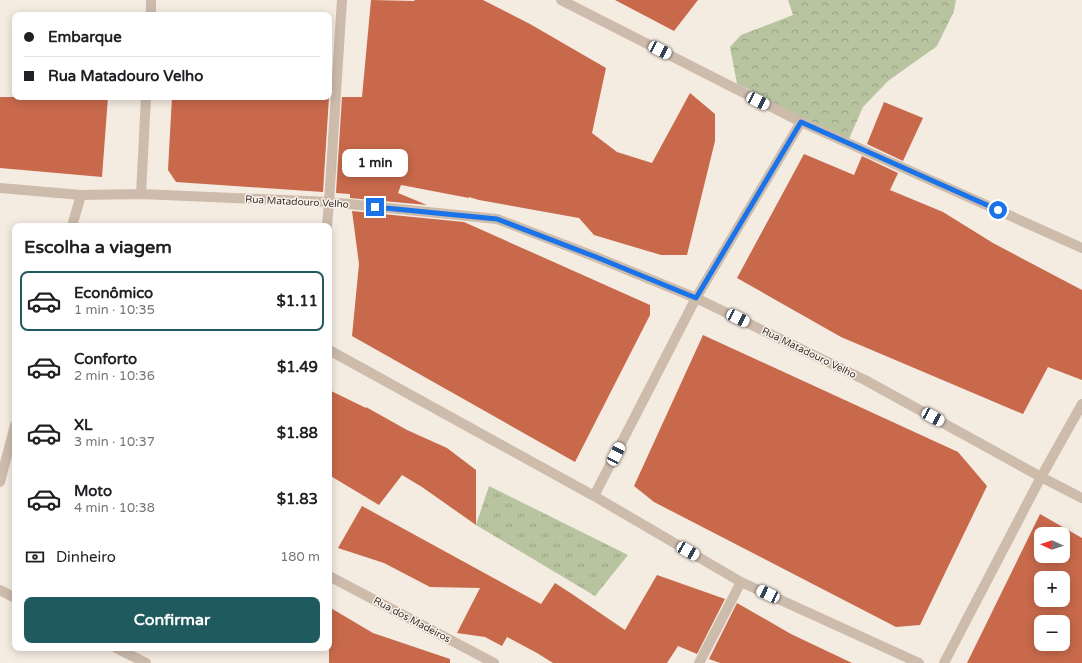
<!DOCTYPE html>
<html lang="pt">
<meta charset="utf-8">
<style>
:root{--surface:#fff;--page:#f6f6f6;--text:#202124;--muted:#757577;--line:#e0e0e0;--accent:#1f5a5e}
body{margin:0;font-family:"Varela Round",sans-serif;background:var(--page);color:var(--text);height:100vh;display:flex;flex-direction:column;font-size:15px;white-space:nowrap}
*{box-sizing:border-box;margin:0}
p{font-size:13px;color:var(--muted)}
.icon{flex:none;width:22px;height:22px;fill:none;stroke:currentColor;stroke-width:2;stroke-linecap:round;stroke-linejoin:round}
.map{position:relative;flex:1;overflow:hidden}
.panel{position:absolute;left:12px;top:223px;width:320px;height:428px;display:flex;flex-direction:column;background:var(--surface);border-radius:8px;box-shadow:0 2px 10px #0003}
.panel>*{flex:none}
.banner{position:absolute;left:12px;top:12px;width:320px;height:88px;border-radius:8px;box-shadow:0 2px 10px #0003;display:grid;align-content:center;height:88px;padding:0 12px;background:var(--surface)}
.needle{width:26px;rotate:273deg}
.buttons{position:absolute;left:1034px;top:527px;display:grid;gap:8px}
.buttons a{display:grid;place-items:center;width:36px;height:36px;border-radius:8px;background:var(--surface);box-shadow:0 2px 10px #0003;font-size:20px}
.end{position:absolute;width:18px;height:18px;margin:-9px;border:5px solid #1a73e8;background:#fff;box-shadow:0 0 0 2px #fff}
.from{border-radius:50%}
.bubble{position:absolute;height:28px;border-radius:8px;background:var(--surface);box-shadow:0 2px 10px #0003;font-size:13px;font-weight:800;line-height:28px;text-align:center}
.car{position:absolute;width:12px;height:24px;margin:-12px -6px;border-radius:5px;box-shadow:0 0 3px 1px #0007;background:linear-gradient(#fff 24%,#345 0 40%,#fff 0 76%,#345 0 86%,#fff 0)}
.banner b{display:flex;align-items:center;gap:14px;height:38px;font-size:15px}
.banner b+b{border-top:1px solid var(--line)}
.banner i{width:10px;height:10px;background:var(--text)}
ul{padding:0;list-style:none}
li{display:flex;align-items:center;gap:12px;height:60px;margin:0 8px 6px;padding:0 4px;border:2px solid transparent;border-radius:8px}
li div{flex:1}
li b{display:block;font-size:15px}
li em{font-style:normal;font-weight:800}
li.active{border-color:var(--accent)}
li>.icon{width:36px;height:36px;stroke-width:1.5}
h2{padding:0 12px;font-size:18px;line-height:48px}
.pay{display:flex;align-items:center;gap:10px;height:44px;padding:0 12px;font-size:15px}
.pay p{margin-inline-start:auto}
.primary-button{display:flex;gap:8px;margin-top:auto;padding:8px 12px}
.primary-button a{flex:1;height:46px;border-radius:8px;background:var(--accent);color:#fff;font-size:16px;font-weight:800;line-height:46px;text-align:center}
.map>svg:first-child{display:block}
</style>
<div class="map">
<svg width="1082" height="663" viewBox="0 0 1082 663">
<defs>
<pattern id="forest-crowns" width="20" height="18" patternUnits="userSpaceOnUse"><rect width="20" height="18" fill="#b8c4a0"/><path d="M2 6a3 3 0 1 1 6 0M12 15a3 3 0 1 1 6 0" fill="none" stroke="#97a083"/></pattern>
<pattern id="park-tufts" width="24" height="20" patternUnits="userSpaceOnUse"><rect width="24" height="20" fill="#b8c4a0"/><path d="M3 7l-1-3M5 7V3M7 7l1-3M15 17l-1-3M17 17v-4M19 17l1-3" fill="none" stroke="#97a083"/></pattern>
</defs>
<rect width="100%" height="100%" fill="#f4ebe1"/>
<path fill="url(#forest-crowns)" d="M 788,0 L 956,0 L 954,11 L 937,46 L 888,81 L 863,107 L 849,139 L 801,122 L 764,96 L 737,84 L 730,47 L 741,35 L 793,15 Z"/>
<path fill="url(#park-tufts)" d="M 489,486 L 628,555 L 595,596 L 476,525 Z"/>
<path fill="#c8694b" fill-rule="evenodd" d="M 371,0 L 414,1 L 415,0 L 483,0 L 530,24 L 606,68 L 592,133 L 617,152 L 652,163 L 690,93 L 715,114 L 715,141 L 687,255 L 661,255 L 594,235 L 579,218 L 479,200 L 469,197 L 469,198 L 401,185 L 398,193 L 427,205 L 350,198 L 350,194 L 336,193 L 342,97 L 362,97 Z
M 615,0 L 698,0 L 674,31 Z
M 0,97 L 108,97 L 102,177 L 0,168 Z
M 172,97 L 329,97 L 323,192 L 176,182 L 168,170 Z
M 884,102 L 923,118 L 903,161 L 867,144 Z
M 804,154 L 854,175 L 862,156 L 898,173 L 890,190 L 943,212 L 993,243 L 1082,290 L 1082,380 L 1048,367 L 1023,414 L 841,337 L 737,278 Z
M 352,211 L 464,222 L 650,305 L 650,315 L 575,462 L 352,336 L 359,264 Z
M 703,335 L 958,452 L 987,486 L 920,625 L 896,627 L 654,502 L 634,486 Z
M 329,390 L 366,408 L 366,407 L 407,430 L 447,448 L 476,470 L 476,525 L 422,487 L 402,475 L 379,505 L 329,475 Z
M 362,506 L 541,604 L 555,583 L 572,594 L 625,630 L 657,575 L 725,599 L 697,654 L 678,646 L 667,663 L 553,663 L 537,653 L 507,637 L 502,646 L 485,637 L 457,633 L 480,588 L 430,587 L 384,563 L 338,548 Z
M 1040,514 L 1082,538 L 1082,663 L 967,663 ZM 1041,534 L 1063,534 L 1063,556 L 1041,556 ZM 1041,578 L 1063,578 L 1063,600 L 1041,600 ZM 1041,622 L 1063,622 L 1063,644 L 1041,644 Z
M 737,603 L 791,634 L 852,663 L 720,663 L 709,659 Z
M 329,607 L 373,633 L 450,659 L 450,663 L 329,663 Z"/>
<g fill="none" stroke-linecap="round" stroke-linejoin="round">
<path stroke="#cdbbac" stroke-width="10" d="M 561,0 L 801,122 L 1082,248
M 151,15 L 151,0
M 0,188 L 81,195 L 141,194 L 329,202 L 497,219 L 596,257 L 696,298 L 865,380 L 1041,477 L 1082,498
M 141,194 L 146,97
M 72,226 L 81,195
M 327,226 L 329,202 L 342,0
M 329,350 L 594,496 L 741,582 L 919,663
M 0,482 L 15,425
M 594,496 L 696,298 L 801,122
M 329,576 L 494,663
M 0,590 L 15,598
M 116,648 L 146,663
M 699,663 L 741,582
M 944,663 L 1041,477 L 1082,404"/>
</g>
<g fill="none" stroke-linecap="round" stroke-linejoin="round">
<path stroke="#1a73e8" stroke-width="5" d="M 375,207 L 497,219 L 596,257 L 696,298 L 801,122 L 998,210"/>
</g>
<g text-anchor="middle" dominant-baseline="central" stroke-width="3" stroke-linejoin="round" paint-order="stroke">
<g font-size="10" fill="#3b302b" stroke="#fbf5ee">
<text transform="translate(297 202) rotate(3)">Rua Matadouro Velho</text>
<text transform="translate(809 353) rotate(26)">Rua Matadouro Velho</text>
<text transform="translate(412 620) rotate(28)">Rua dos Madeiros</text>
</g>
</g>
</svg>
<div class="buttons">
<a><svg class="needle" viewBox="-14 -14 28 28"><path d="M0-13l5 13h-10z" fill="#e53935"/><path d="M0 13l5-13h-10z" fill="#757577"/></svg></a>
<a>+</a>
<a>−</a>
</div>
<i class="end from" style="left:998px;top:210px"></i>
<i class="end" style="left:375px;top:207px"></i>
<div class="bubble" style="left:342px;top:149px;width:66px">1 min</div>
<i class="car" style="left:660px;top:50px;rotate:117deg"></i>
<i class="car" style="left:758px;top:101px;rotate:117deg"></i>
<i class="car" style="left:738px;top:318px;rotate:116deg"></i>
<i class="car" style="left:933px;top:417px;rotate:119deg"></i>
<i class="car" style="left:616px;top:454px;rotate:27deg"></i>
<i class="car" style="left:688px;top:551px;rotate:120deg"></i>
<i class="car" style="left:768px;top:594px;rotate:295deg"></i>
<div class="banner">
<b><i class="from"></i>Embarque</b>
<b><i></i>Rua Matadouro Velho</b>
</div>
<section class="panel">
<h2>Escolha a viagem</h2>
<ul>
<li class="active"><svg class="icon" aria-label="car" viewBox="0 0 24 24"><path d="M5 17H2v-5l4-1 3-4h7l3 4 3 1v5h-3M9 17h6M6 11h13"/><circle cx="7" cy="17" r="2"/><circle cx="17" cy="17" r="2"/></svg><div><b>Econômico</b><p>1 min · 10:35</p></div><em>$1.11</em></li>
<li><svg class="icon" aria-label="car" viewBox="0 0 24 24"><path d="M5 17H2v-5l4-1 3-4h7l3 4 3 1v5h-3M9 17h6M6 11h13"/><circle cx="7" cy="17" r="2"/><circle cx="17" cy="17" r="2"/></svg><div><b>Conforto</b><p>2 min · 10:36</p></div><em>$1.49</em></li>
<li><svg class="icon" aria-label="car" viewBox="0 0 24 24"><path d="M5 17H2v-5l4-1 3-4h7l3 4 3 1v5h-3M9 17h6M6 11h13"/><circle cx="7" cy="17" r="2"/><circle cx="17" cy="17" r="2"/></svg><div><b>XL</b><p>3 min · 10:37</p></div><em>$1.88</em></li>
<li><svg class="icon" aria-label="car" viewBox="0 0 24 24"><path d="M5 17H2v-5l4-1 3-4h7l3 4 3 1v5h-3M9 17h6M6 11h13"/><circle cx="7" cy="17" r="2"/><circle cx="17" cy="17" r="2"/></svg><div><b>Moto</b><p>4 min · 10:38</p></div><em>$1.83</em></li>
</ul>
<div class="pay"><svg class="icon" aria-label="cash" viewBox="0 0 24 24"><path d="M3 7h18v10H3z"/><circle cx="12" cy="12" r="2"/></svg>Dinheiro<p>180 m</p></div>
<div class="primary-button"><a>Confirmar</a></div>
</section>
</div>
